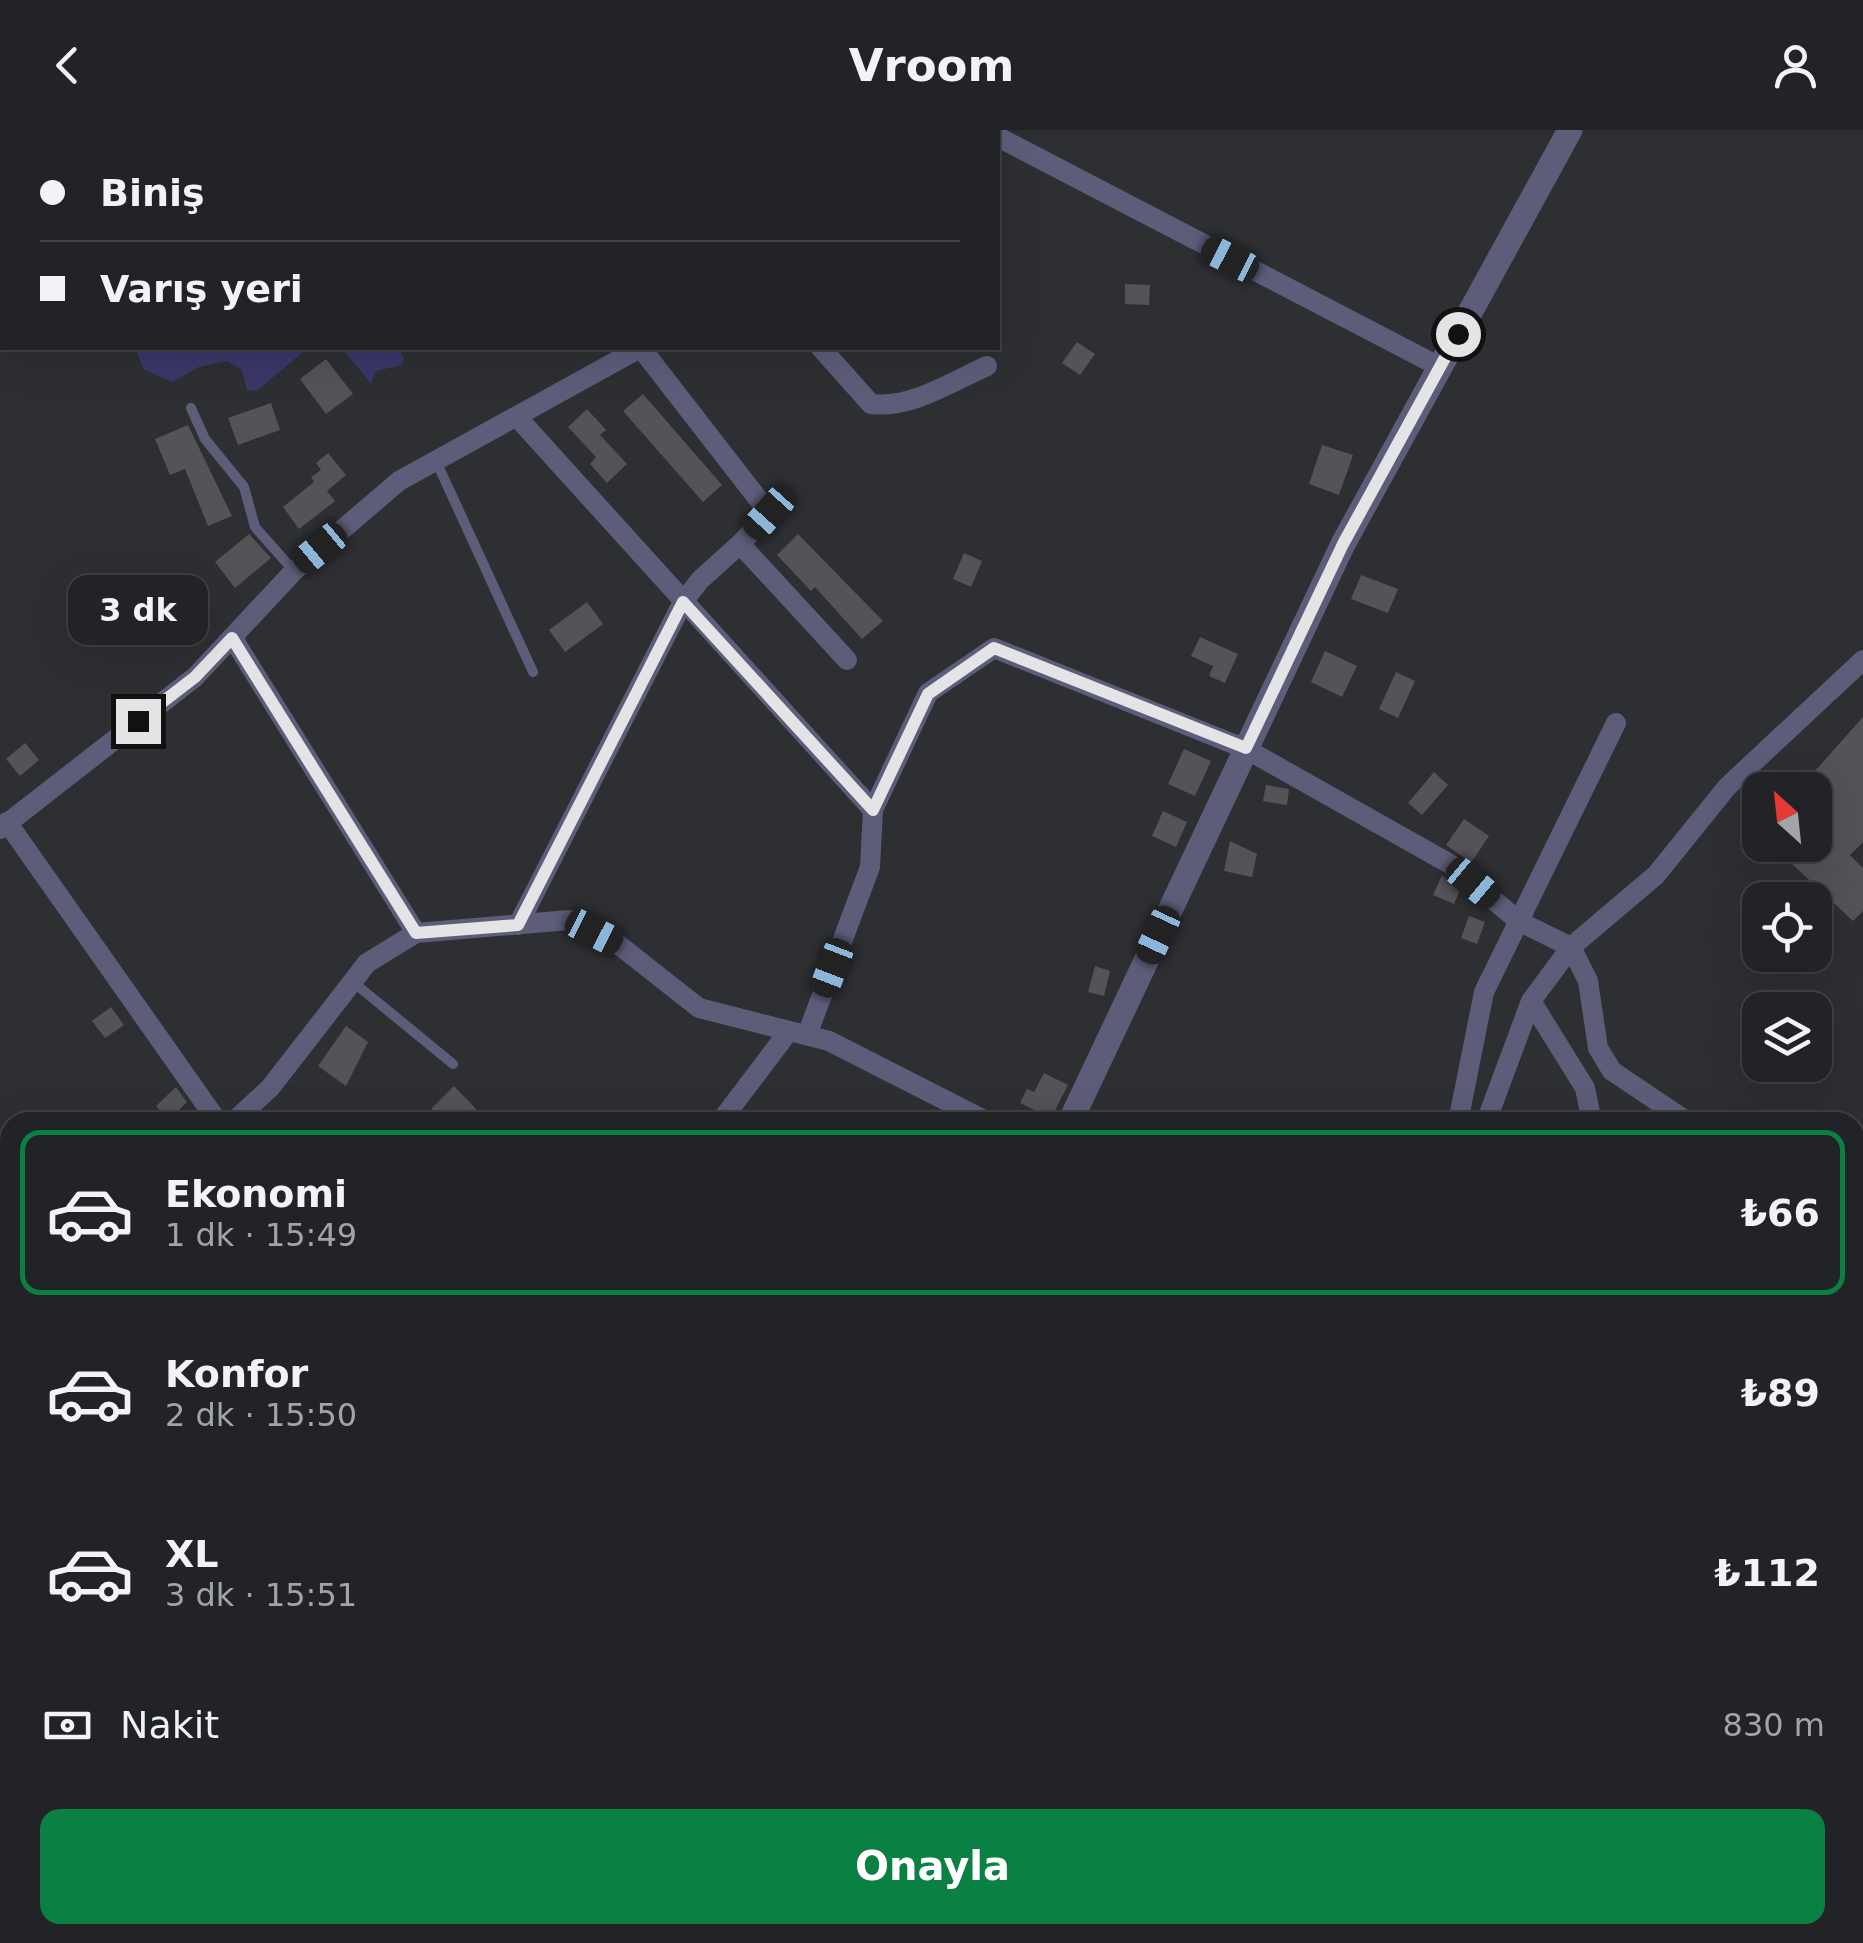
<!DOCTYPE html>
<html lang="tr">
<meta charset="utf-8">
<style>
:root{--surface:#222326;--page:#2e2f32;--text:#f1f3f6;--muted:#a2a4a7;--line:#3f4043;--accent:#0b8043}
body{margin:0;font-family:"DejaVu Sans",sans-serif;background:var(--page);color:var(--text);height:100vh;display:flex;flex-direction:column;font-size:38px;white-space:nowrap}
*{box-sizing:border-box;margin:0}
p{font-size:32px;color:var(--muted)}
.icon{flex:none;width:55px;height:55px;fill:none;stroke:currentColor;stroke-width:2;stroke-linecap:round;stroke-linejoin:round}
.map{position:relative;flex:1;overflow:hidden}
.sheet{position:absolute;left:0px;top:982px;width:1865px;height:832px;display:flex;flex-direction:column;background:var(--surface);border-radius:30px 30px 0 0;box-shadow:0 10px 40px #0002,0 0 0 2px var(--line)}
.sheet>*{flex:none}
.banner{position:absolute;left:0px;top:0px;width:1000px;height:220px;box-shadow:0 10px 40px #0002,0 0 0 2px var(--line);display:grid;align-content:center;height:220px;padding:0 40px;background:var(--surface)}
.needle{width:65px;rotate:333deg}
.tools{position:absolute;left:1742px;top:642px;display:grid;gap:20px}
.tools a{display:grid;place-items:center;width:90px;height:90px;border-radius:20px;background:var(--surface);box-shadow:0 10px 40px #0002,0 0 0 2px var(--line);font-size:50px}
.end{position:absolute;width:45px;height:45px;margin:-22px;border:12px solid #e4e4e7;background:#111;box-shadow:0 0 0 5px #111}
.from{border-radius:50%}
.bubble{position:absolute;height:70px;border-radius:20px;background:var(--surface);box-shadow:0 10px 40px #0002,0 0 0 2px var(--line);font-size:32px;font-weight:800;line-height:70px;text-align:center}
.car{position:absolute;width:30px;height:60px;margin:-30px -15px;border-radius:12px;box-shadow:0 0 8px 2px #0007;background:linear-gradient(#222 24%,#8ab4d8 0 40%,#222 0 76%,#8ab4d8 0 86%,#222 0)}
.banner b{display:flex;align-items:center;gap:35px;height:95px;font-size:38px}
.banner b+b{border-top:2px solid var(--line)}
.banner i{width:25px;height:25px;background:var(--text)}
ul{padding:18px 0 0;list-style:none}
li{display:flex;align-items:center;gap:30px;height:165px;margin:0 20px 15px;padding:0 20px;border:5px solid transparent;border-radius:20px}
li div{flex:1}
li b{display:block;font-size:38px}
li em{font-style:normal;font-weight:800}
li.on{border-color:var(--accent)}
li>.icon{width:90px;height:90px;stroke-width:1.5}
.pay{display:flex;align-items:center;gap:25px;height:110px;padding:0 40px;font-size:38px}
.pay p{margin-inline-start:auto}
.action{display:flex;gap:20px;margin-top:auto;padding:20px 40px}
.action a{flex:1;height:115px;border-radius:20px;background:var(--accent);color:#fff;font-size:40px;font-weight:800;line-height:115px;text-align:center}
header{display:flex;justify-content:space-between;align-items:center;height:130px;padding:0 40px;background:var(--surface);font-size:45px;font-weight:800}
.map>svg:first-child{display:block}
</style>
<header><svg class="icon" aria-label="back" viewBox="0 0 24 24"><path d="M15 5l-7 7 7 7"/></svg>Vroom<svg class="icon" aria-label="person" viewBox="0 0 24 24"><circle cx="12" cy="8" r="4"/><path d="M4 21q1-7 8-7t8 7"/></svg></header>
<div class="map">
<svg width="1863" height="1813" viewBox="0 0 1863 1813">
<rect width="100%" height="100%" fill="#2e2f33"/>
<path fill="#393869" d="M 0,0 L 459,0 L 2,2 L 0,142 Z
M 136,218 L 398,218 L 404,229 L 402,235 L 376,241 L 371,253 L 342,219 L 304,221 L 257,261 L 247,260 L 242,240 L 227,231 L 199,237 L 172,252 L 143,239 Z
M 0,1551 L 10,1555 L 10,1645 L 0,1643 Z
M 267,1805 L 397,1805 L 397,1813 L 275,1813 Z"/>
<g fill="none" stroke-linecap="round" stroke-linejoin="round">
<path stroke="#9393c1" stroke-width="5" d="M 0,1564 L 10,1565
M 397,1805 L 405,1813"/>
</g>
<path fill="#535358" d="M 1125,154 L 1150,155 L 1149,175 L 1125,174 Z
M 1077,212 L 1095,224 L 1080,245 L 1062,233 Z
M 326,229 L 353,264 L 326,284 L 300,249 Z
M 643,264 L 722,355 L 703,372 L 623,281 Z
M 271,273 L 280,300 L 238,315 L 228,288 Z
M 587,279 L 606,300 L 600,305 L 627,334 L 607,353 L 590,334 L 596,327 L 568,297 Z
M 188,295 L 232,386 L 208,396 L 185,339 L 170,345 L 155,309 Z
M 1322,315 L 1353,325 L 1339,365 L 1309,354 Z
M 328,323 L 346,345 L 327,361 L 335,371 L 299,399 L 283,377 L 314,352 L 311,347 L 321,340 L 316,333 Z
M 249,404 L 271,428 L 235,458 L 215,432 Z
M 798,404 L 883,491 L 862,509 L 815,457 L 811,461 L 777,425 Z
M 964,423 L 982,431 L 971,457 L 953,449 Z
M 1361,445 L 1398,459 L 1388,483 L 1351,469 Z
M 587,472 L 603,494 L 565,522 L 549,500 Z
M 1200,507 L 1238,524 L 1225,553 L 1209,546 L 1213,536 L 1191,526 Z
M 1325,521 L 1357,536 L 1342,567 L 1311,552 Z
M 1396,542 L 1415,551 L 1398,588 L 1379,579 Z
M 1863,587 L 1863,712 L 1850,725 L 1863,738 L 1863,781 L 1853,791 L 1772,715 L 1815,715 L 1832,696 L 1815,680 L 1815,660 L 1798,660 Z
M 25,613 L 39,630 L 20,646 L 6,629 Z
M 1184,619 L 1211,631 L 1195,666 L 1168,654 Z
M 1434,642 L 1448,655 L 1422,685 L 1408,673 Z
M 1266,655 L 1289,659 L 1287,675 L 1263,671 Z
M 1163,681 L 1187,692 L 1176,717 L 1152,706 Z
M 1464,689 L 1489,706 L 1471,733 L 1446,715 Z
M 1230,711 L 1257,724 L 1252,747 L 1224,741 Z
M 1442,745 L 1460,760 L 1454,774 L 1433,765 Z
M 1469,786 L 1485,792 L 1477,814 L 1461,808 Z
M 1095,836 L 1110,841 L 1104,866 L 1088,862 Z
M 111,877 L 124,895 L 105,908 L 92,891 Z
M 346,896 L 368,912 L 346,956 L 318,936 Z
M 1044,943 L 1068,955 L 1051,988 L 1020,973 L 1027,959 L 1034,962 Z
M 454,956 L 481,984 L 471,992 L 445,992 L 431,979 Z
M 176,957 L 187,972 L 169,990 L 156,976 Z"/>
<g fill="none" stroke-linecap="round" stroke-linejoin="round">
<path stroke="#5c5d79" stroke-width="10" d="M 191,278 L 205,309 L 244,357 L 255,397 L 294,441
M 436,331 L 533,542
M 353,852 L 453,934"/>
<path stroke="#5c5d79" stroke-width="20" d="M 969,2 L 973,0
M 998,7 L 1440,237
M 641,218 L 769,383 L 740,414 L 847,530
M 821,218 L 871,274 C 911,279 951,252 987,236
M 517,287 L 873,680
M 232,507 L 416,803
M 7,692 L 218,992
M 0,699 L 195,547 L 294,441 L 399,351 L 640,218
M 518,795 L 683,472 L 700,450 L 740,414
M 1531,871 L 1585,958 L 1592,992
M 807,905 L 870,737 L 873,680 L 928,563 L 994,518 L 1246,619 L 1450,734 L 1520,792 L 1571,817 L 1588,851 L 1598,918 L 1612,941 L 1688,992
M 233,992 L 270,958 L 367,833 L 416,803 L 569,790 L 619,815 L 699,878 L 829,911 L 988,992
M 720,992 L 789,901
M 1458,992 L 1484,862 L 1616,593
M 1486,992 L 1531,871 L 1571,817 L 1656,745 L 1727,657 L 1863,530
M 1855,1183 L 1863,1160
M 1855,1212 L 1863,1219
M 1855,1262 L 1863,1267
M 0,1293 L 10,1302
M 1855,1362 L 1863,1363
M 1855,1567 L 1863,1570
M 1855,1607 L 1863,1626
M 541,1805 L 547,1813
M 840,1805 L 846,1813
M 1311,1805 L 1318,1813"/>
<path stroke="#5c5d79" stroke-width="25" d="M 1070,992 L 1343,414 L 1570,0
M 594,1813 L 599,1805"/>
</g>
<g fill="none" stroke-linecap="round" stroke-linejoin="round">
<path stroke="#e4e4e7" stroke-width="12" d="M 138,591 L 195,547 L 232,508 L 416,803 L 518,795 L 683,472 L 873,680 L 928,564 L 994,518 L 1246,618 L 1343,414 L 1458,204"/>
</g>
</svg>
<div class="tools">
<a><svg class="needle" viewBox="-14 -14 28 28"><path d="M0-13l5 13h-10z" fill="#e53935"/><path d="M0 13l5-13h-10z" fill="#a2a4a7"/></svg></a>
<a><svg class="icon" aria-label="locate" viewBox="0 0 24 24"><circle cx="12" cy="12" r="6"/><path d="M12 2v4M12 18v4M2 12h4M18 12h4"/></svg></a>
<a><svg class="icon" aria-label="layers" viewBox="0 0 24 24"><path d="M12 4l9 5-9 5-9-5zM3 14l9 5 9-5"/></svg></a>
</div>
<i class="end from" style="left:1458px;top:204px"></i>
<i class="end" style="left:138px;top:591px"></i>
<div class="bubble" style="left:68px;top:445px;width:140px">3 dk</div>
<i class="car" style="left:1230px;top:129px;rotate:297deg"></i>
<i class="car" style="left:769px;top:383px;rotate:222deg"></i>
<i class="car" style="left:320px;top:418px;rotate:230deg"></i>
<i class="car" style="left:1473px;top:753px;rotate:130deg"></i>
<i class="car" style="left:594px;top:802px;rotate:117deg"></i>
<i class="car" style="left:1158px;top:805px;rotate:205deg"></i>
<i class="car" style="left:832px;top:838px;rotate:201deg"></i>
<div class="banner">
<b><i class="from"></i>Biniş</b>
<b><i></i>Varış yeri</b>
</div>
<section class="sheet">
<ul>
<li class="on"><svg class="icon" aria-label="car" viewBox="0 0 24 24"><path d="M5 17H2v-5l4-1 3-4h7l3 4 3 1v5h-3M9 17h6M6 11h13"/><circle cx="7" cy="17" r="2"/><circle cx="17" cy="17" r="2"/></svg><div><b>Ekonomi</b><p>1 dk · 15:49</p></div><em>₺66</em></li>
<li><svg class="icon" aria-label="car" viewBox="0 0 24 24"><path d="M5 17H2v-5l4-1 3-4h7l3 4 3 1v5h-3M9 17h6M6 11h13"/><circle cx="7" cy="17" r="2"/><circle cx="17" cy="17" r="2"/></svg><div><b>Konfor</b><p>2 dk · 15:50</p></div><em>₺89</em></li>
<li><svg class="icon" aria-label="car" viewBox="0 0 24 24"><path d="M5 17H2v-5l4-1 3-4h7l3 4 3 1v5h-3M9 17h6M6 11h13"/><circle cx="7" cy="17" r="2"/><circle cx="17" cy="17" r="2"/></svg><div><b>XL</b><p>3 dk · 15:51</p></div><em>₺112</em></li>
</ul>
<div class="pay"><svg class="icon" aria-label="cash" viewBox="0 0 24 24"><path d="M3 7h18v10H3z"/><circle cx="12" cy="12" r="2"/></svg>Nakit<p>830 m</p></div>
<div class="action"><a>Onayla</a></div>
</section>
</div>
